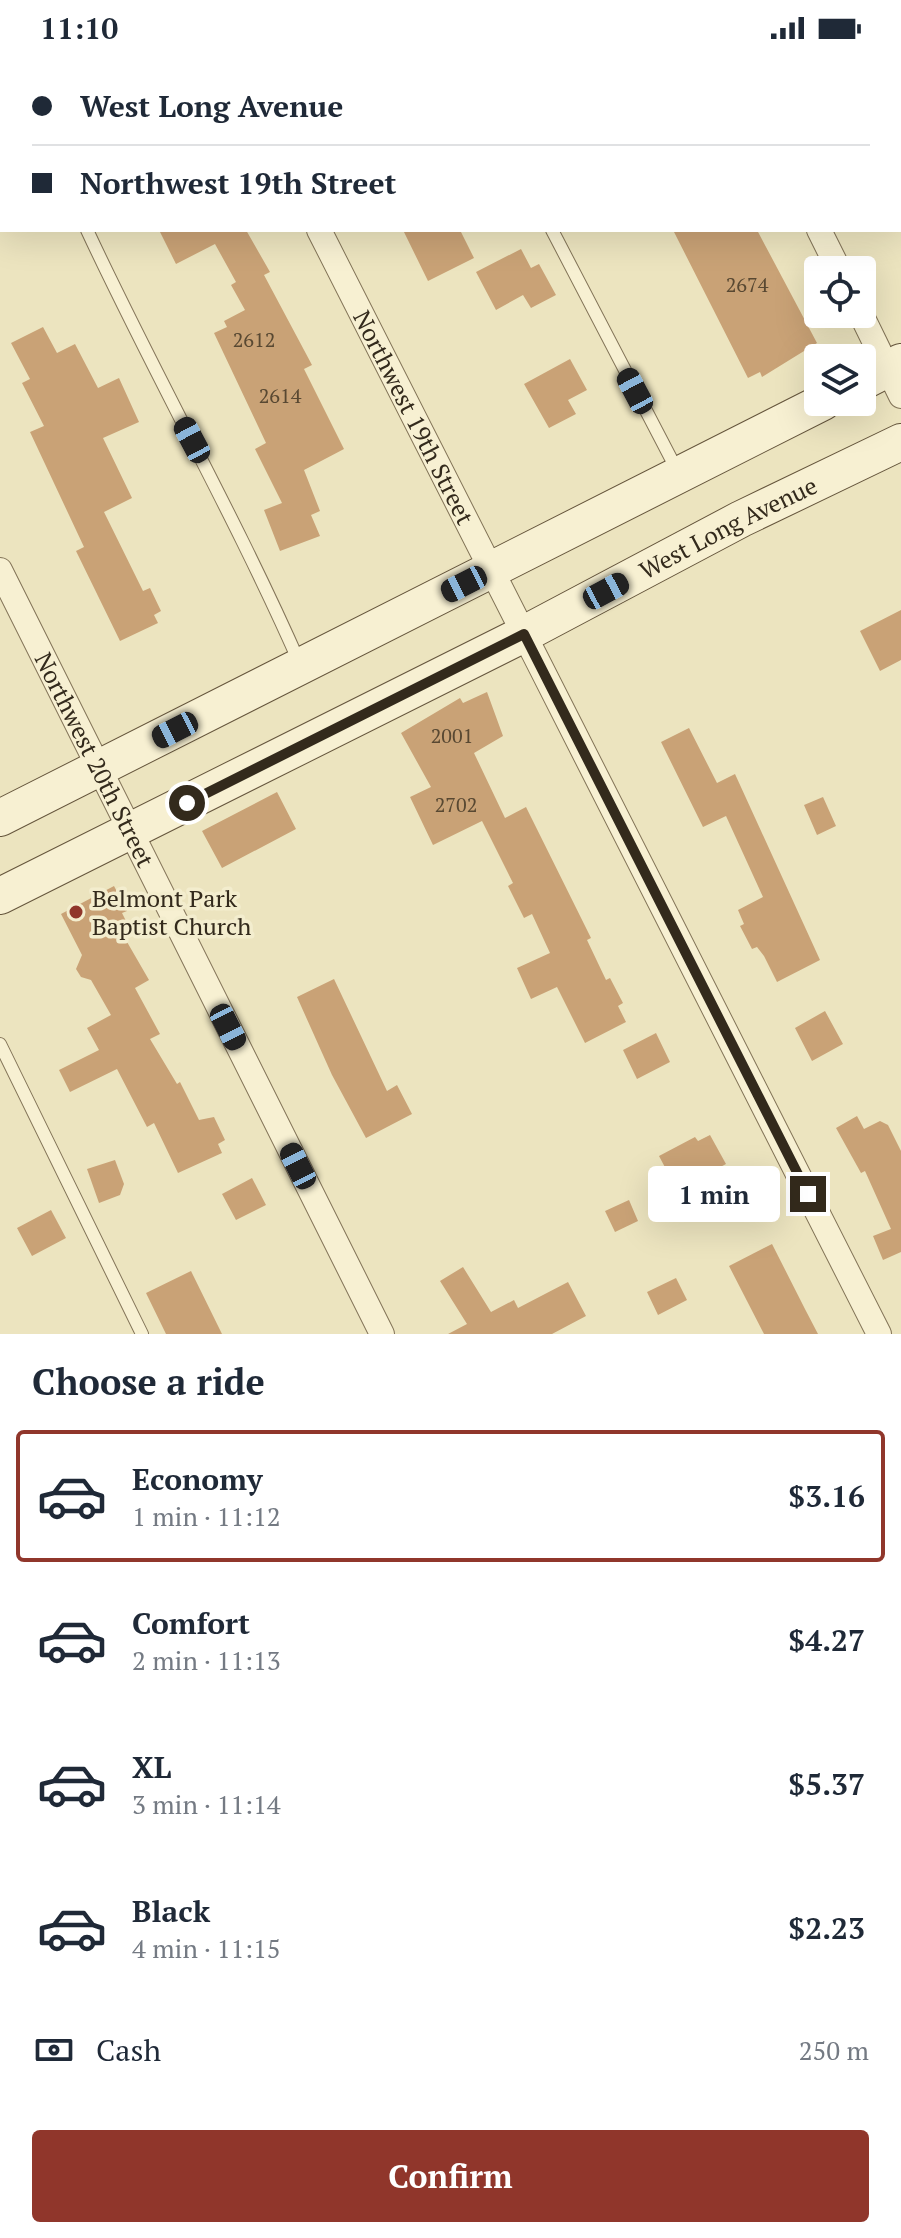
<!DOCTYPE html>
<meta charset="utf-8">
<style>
:root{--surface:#fff;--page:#f6f6f7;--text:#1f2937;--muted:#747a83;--line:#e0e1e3;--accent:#90362b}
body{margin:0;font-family:"PT Serif",serif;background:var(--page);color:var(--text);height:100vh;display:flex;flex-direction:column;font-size:30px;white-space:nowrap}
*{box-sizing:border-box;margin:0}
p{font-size:26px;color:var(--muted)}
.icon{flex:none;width:44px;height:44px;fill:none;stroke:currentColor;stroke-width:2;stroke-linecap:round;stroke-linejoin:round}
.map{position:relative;height:1278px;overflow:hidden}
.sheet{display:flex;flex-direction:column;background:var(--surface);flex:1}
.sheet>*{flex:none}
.banner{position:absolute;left:0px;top:0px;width:902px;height:176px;box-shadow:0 8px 32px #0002;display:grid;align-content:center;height:176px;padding:0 32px;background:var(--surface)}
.controls{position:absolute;left:804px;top:200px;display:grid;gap:16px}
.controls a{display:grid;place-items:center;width:72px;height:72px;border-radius:8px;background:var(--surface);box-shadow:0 8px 32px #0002;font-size:40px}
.end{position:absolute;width:36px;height:36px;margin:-18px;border:10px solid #332a1c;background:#fff;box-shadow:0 0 0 4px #fff}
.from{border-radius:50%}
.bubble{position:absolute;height:56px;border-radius:8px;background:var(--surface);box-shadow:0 8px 32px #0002;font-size:26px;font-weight:700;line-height:56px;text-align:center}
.car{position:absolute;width:24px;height:48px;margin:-24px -12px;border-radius:10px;box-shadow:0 0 6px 2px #0007;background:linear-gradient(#222 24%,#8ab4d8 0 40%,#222 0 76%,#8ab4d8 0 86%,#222 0)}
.banner b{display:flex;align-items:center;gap:28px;height:76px;font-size:30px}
.banner b+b{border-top:2px solid var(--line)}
.banner i{width:20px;height:20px;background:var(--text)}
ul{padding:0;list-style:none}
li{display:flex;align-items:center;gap:24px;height:132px;margin:0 16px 12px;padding:0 16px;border:4px solid transparent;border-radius:8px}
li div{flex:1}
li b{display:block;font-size:30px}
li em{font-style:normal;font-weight:700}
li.selected{border-color:var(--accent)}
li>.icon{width:72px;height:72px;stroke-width:1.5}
h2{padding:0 32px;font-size:36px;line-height:96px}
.pay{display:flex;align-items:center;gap:20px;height:88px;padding:0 32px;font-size:30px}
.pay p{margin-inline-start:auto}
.cta{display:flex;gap:16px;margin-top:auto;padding:16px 32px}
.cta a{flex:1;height:92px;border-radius:8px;background:var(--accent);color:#fff;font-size:32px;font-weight:700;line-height:92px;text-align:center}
.status{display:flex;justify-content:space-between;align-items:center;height:56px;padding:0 40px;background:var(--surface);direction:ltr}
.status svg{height:22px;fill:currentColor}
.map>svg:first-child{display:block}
</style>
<div class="status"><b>11:10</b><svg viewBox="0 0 49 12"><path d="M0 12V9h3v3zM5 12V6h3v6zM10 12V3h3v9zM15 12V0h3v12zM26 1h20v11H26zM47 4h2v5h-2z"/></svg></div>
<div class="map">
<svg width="901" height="1278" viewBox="0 0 901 1278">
<rect width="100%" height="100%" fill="#ece4bf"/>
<path fill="#c9a276" d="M 159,174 L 246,174 L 270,216 L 264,219 L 312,309 L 304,313 L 344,393 L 304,414 L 320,455 L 311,459 L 320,480 L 280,495 L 264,454 L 282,447 L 255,393 L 266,387 L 214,277 L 227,271 L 224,265 L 245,254 L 231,229 L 236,226 L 215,188 L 176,208 Z
M 403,174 L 460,174 L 474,202 L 428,225 Z
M 673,174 L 757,174 L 817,287 L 762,321 L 760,316 L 748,322 Z
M 521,193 L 531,212 L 539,208 L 556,239 L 531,252 L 523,239 L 496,254 L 476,216 Z
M 43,271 L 57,297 L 75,288 L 98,332 L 119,322 L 139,366 L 103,382 L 132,442 L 104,456 L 143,535 L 150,532 L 161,555 L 154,559 L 158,567 L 120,585 L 76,495 L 84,491 L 30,376 L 44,370 L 22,327 L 30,323 L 11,287 Z
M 570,303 L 587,334 L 568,344 L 576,358 L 549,372 L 524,328 Z
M 901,554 L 901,604 L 880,615 L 860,575 Z
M 487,636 L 503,680 L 474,697 L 505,762 L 526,751 L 591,882 L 587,884 L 606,924 L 610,922 L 623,947 L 618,950 L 626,966 L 585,987 L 557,931 L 531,943 L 517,912 L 550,897 L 532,858 L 524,862 L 508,830 L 513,827 L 482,765 L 433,789 L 410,741 L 431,731 L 401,677 L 460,642 L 463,647 Z
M 689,672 L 717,727 L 735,718 L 820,904 L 777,926 L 764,900 L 757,891 L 752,893 L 740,870 L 744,868 L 738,854 L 763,841 L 726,760 L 703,771 L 661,686 Z
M 277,736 L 296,773 L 222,812 L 202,775 Z
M 823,741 L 836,770 L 817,779 L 804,749 Z
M 114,830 L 127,855 L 122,857 L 131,875 L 123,879 L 149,924 L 135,932 L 160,978 L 150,983 L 177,1028 L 180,1026 L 199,1064 L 214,1061 L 225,1084 L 218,1088 L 222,1097 L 178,1117 L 154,1067 L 147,1071 L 117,1013 L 70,1036 L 59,1014 L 99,994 L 87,972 L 111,959 L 91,924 L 81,921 L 76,913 L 82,899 L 61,858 Z
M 334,923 L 387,1035 L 397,1029 L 412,1058 L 366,1082 L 332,1019 L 297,941 Z
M 825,955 L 843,988 L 812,1005 L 795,972 Z
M 656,977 L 670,1006 L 637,1023 L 623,994 Z
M 857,1060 L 864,1073 L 880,1065 L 888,1069 L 901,1095 L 901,1196 L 883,1204 L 873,1180 L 891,1173 L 865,1115 L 861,1117 L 836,1072 Z
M 710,1079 L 726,1108 L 677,1134 L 659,1100 L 695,1081 L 698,1085 Z
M 115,1104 L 124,1128 L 120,1139 L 99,1147 L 87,1113 Z
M 252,1122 L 266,1149 L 236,1164 L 222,1138 Z
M 629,1144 L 638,1165 L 615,1176 L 605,1155 Z
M 51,1154 L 66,1182 L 32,1200 L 17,1172 Z
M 772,1188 L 806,1255 L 818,1278 L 764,1278 L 729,1210 Z
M 463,1211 L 491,1256 L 514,1244 L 518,1252 L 568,1226 L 586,1260 L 552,1278 L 448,1278 L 467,1268 L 440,1225 Z
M 191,1215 L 222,1278 L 166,1278 L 146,1237 Z
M 676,1222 L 687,1244 L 658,1259 L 647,1236 Z"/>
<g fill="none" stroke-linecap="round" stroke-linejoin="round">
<g stroke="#837458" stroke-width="14">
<path id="lane" d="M 468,0 L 469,2
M 0,12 L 2,16
M 87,174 C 155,320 235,460 300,608
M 552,174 L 678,416
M 0,988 L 142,1278"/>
</g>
<g stroke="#837458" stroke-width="26">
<g id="street">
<path d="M 231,0 L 232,2"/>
<path d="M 734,0 L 735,2"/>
<path id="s1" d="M 319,174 L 879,1278"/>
<path d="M 819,174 L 839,214"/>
<path d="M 861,258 L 901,340"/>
<path id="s2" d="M 0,514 L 382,1278"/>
</g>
</g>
<g stroke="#65553c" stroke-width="38">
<g id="secondary">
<path d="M 862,326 L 901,306"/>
<path d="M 0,762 L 823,346"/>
<path id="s3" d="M 0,840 L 524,578 L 741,463 L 901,386"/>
</g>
</g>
<use href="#lane" stroke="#f7f0d2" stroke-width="12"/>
<use href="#street" stroke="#f7f0d2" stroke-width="24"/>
<use href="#secondary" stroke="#f7f0d2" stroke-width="36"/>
</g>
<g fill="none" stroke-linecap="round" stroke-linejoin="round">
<path stroke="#332a1c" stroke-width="10" d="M 187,747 L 524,578 L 808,1138"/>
</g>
<circle fill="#90362b" stroke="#f3edce" stroke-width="3" cx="76" cy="856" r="8"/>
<g text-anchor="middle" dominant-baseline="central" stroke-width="7" stroke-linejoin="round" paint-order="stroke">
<g font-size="20" fill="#584832">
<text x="747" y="228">2674</text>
<text x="254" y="283">2612</text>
<text x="280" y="339">2614</text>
<text x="452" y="679">2001</text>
<text x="456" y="748">2702</text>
</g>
<g font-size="24" fill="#332a1c" stroke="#f3edce">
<text stroke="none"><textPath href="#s1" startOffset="210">Northwest 19th Street</textPath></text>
<text stroke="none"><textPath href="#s3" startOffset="816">West Long Avenue</textPath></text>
<text stroke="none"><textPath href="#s2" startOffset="212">Northwest 20th Street</textPath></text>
</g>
<g font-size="24" fill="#332a1c" stroke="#f3edce" text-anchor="start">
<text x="92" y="842">Belmont Park<tspan x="92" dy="28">Baptist Church</tspan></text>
</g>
</g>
</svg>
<div class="controls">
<a><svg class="icon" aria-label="locate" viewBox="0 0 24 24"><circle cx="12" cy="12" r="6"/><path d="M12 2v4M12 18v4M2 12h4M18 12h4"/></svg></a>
<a><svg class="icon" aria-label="layers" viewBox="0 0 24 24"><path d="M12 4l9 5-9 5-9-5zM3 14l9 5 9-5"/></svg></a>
</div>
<i class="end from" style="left:187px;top:747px"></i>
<i class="end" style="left:808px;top:1138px"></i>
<div class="bubble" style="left:648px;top:1110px;width:132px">1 min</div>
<i class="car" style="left:635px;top:335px;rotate:332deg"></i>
<i class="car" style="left:192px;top:384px;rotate:332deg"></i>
<i class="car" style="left:464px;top:528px;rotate:243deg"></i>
<i class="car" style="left:606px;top:535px;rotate:62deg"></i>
<i class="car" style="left:175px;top:674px;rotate:243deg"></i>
<i class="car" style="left:228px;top:971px;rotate:153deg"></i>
<i class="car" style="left:298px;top:1110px;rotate:333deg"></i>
<div class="banner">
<b><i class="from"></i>West Long Avenue</b>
<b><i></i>Northwest 19th Street</b>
</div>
</div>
<section class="sheet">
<h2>Choose a ride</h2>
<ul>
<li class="selected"><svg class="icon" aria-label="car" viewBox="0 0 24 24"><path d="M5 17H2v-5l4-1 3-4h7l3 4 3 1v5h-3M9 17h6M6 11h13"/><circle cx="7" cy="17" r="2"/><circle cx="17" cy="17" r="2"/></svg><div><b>Economy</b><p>1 min · 11:12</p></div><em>$3.16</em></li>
<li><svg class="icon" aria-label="car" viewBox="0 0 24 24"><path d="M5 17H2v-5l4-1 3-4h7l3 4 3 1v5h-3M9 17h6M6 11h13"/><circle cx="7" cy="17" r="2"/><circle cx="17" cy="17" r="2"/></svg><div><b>Comfort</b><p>2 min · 11:13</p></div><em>$4.27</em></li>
<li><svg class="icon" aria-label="car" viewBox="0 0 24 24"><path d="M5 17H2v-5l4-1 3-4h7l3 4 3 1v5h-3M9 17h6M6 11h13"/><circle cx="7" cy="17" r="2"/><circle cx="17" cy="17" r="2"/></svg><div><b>XL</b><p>3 min · 11:14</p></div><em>$5.37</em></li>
<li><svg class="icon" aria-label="car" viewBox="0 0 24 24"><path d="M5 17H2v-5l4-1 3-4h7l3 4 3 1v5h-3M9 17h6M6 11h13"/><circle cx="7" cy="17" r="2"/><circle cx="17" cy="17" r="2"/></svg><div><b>Black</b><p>4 min · 11:15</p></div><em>$2.23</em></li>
</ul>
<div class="pay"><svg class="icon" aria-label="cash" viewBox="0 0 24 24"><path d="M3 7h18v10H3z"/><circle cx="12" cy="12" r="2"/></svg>Cash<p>250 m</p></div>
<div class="cta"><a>Confirm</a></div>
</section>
